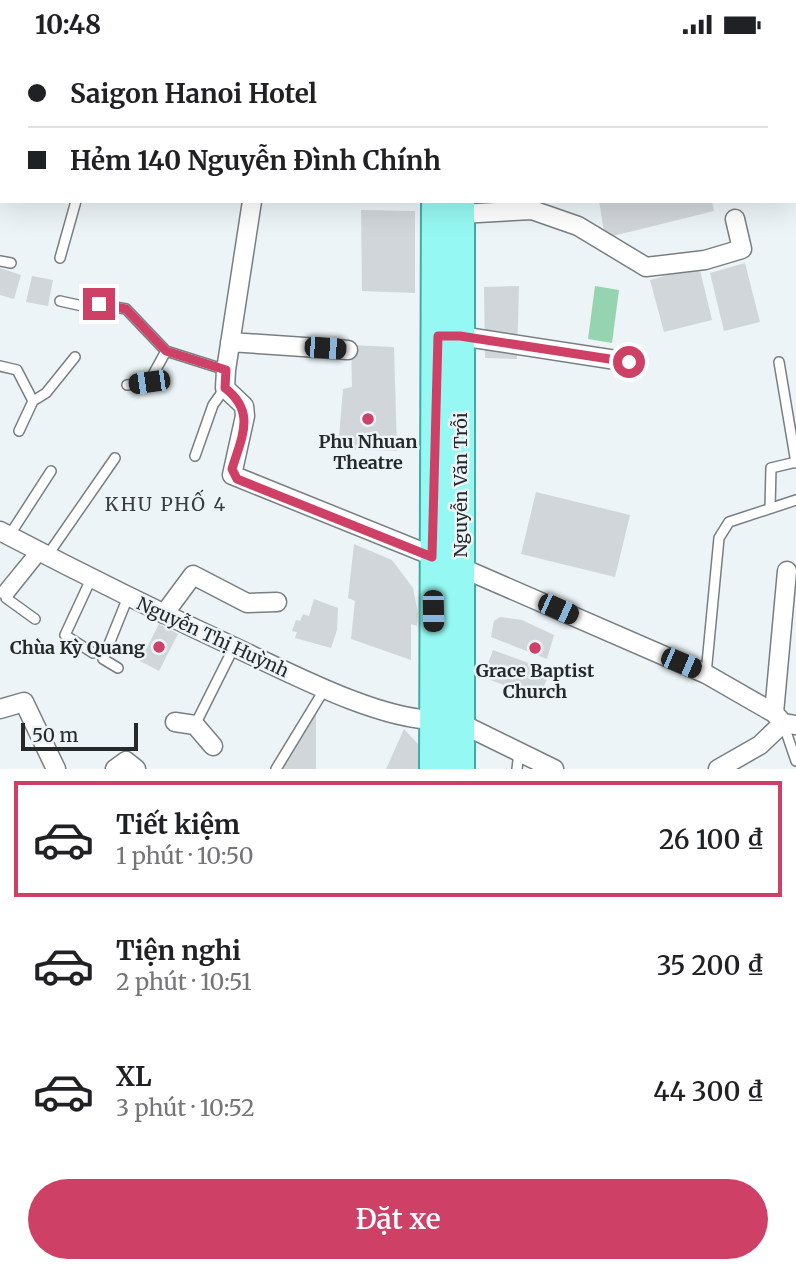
<!DOCTYPE html>
<html lang="vi">
<meta charset="utf-8">
<style>
:root{--surface:#fff;--page:#f6f6f6;--text:#202124;--muted:#757577;--line:#e0e0e0;--accent:#cf4066}
body{margin:0;font-family:Merriweather,serif;background:var(--page);color:var(--text);height:100vh;display:flex;flex-direction:column;font-size:26px;white-space:nowrap}
*{box-sizing:border-box;margin:0}
p{font-size:23px;color:var(--muted)}
.icon{flex:none;width:38px;height:38px;fill:none;stroke:currentColor;stroke-width:2;stroke-linecap:round;stroke-linejoin:round}
.map{position:relative;height:720px;overflow:hidden}
.details{display:flex;flex-direction:column;background:var(--surface);flex:1}
.details>*{flex:none}
.guide{position:absolute;left:0px;top:0px;width:796px;height:154px;box-shadow:0 7px 28px #0002;display:grid;align-content:center;height:154px;padding:0 28px;background:var(--surface)}
.scale{position:absolute;left:21px;bottom:18px;width:117px;box-sizing:border-box;padding-left:7px;border:4px solid #262929;border-top:0;font-size:19px;line-height:24px;white-space:nowrap;color:#262929;-webkit-text-stroke:5px #ecf4f7;paint-order:stroke}
.end{position:absolute;width:32px;height:32px;margin:-16px;border:9px solid #cf4066;background:#fff;box-shadow:0 0 0 4px #fff}
.from{border-radius:50%}
.car{position:absolute;width:21px;height:42px;margin:-21px -10px;border-radius:9px;box-shadow:0 0 5px 2px #0007;background:linear-gradient(#222 24%,#8ab4d8 0 40%,#222 0 76%,#8ab4d8 0 86%,#222 0)}
.guide b{display:flex;align-items:center;gap:24px;height:66px;font-size:26px}
.guide b+b{border-top:2px solid var(--line)}
.guide i{width:18px;height:18px;background:var(--text)}
ul{padding:12px 0 0;list-style:none}
li{display:flex;align-items:center;gap:21px;height:116px;margin:0 14px 10px;padding:0 14px;border:4px solid transparent;border-radius:0px}
li div{flex:1}
li b{display:block;font-size:26px}
li em{font-style:normal;font-weight:600}
li.current{border-color:var(--accent)}
li>.icon{width:63px;height:63px;stroke-width:1.5}
.action{display:flex;gap:14px;margin-top:auto;padding:14px 28px}
.action a{flex:1;height:80px;border-radius:42px;background:var(--accent);color:#fff;font-size:28px;font-weight:600;line-height:80px;text-align:center}
.status{display:flex;justify-content:space-between;align-items:center;height:49px;padding:0 35px;background:var(--surface);direction:ltr}
.status svg{height:19px;fill:currentColor}
.map>svg:first-child{display:block}
</style>
<div class="status"><b>10:48</b><svg viewBox="0 0 49 12"><path d="M0 12V9h3v3zM5 12V6h3v6zM10 12V3h3v9zM15 12V0h3v12zM26 1h20v11H26zM47 4h2v5h-2z"/></svg></div>
<div class="map">
<svg width="796" height="720" viewBox="0 0 796 720">
<rect width="100%" height="100%" fill="#ecf4f7"/>
<path fill="#96d4b1" d="M 595,237 L 619,241 L 612,294 L 588,290 Z"/>
<path fill="#d1d6db" d="M 599,152 L 712,152 L 714,162 L 605,189 Z
M 361,161 L 415,162 L 415,244 L 362,242 Z
M 745,214 L 760,273 L 724,282 L 710,224 Z
M 699,217 L 712,271 L 664,283 L 650,231 Z
M 0,219 L 21,226 L 14,250 L 0,246 Z
M 32,227 L 53,231 L 48,257 L 26,253 Z
M 519,237 L 517,310 L 485,309 L 484,238 Z
M 351,296 L 394,298 L 397,402 L 338,400 L 343,340 L 352,338 Z
M 536,443 L 630,466 L 615,528 L 521,505 Z
M 354,495 L 392,511 L 413,539 L 418,564 L 417,577 L 411,575 L 411,611 L 351,590 L 355,552 L 348,549 Z
M 314,550 L 338,559 L 337,581 L 331,599 L 295,589 L 297,583 L 292,582 L 296,571 L 300,572 L 303,565 L 309,567 Z
M 500,568 L 522,571 L 554,586 L 547,610 L 491,588 L 494,572 Z
M 159,575 L 178,585 L 159,622 L 140,612 Z
M 493,601 L 550,622 L 539,650 L 483,628 Z
M 316,660 L 316,720 L 278,720 Z
M 404,680 L 419,696 L 419,720 L 386,720 Z"/>
<g fill="none" stroke-linecap="round" stroke-linejoin="round">
<g stroke="#787f82" stroke-width="12">
<path id="service" d="M 605,0 L 605,2
M 773,0 L 773,2
M 60,209 L 76,152
M 0,212 L 11,214
M 60,252 L 87,258 L 98,255 L 126,260 L 166,302 L 226,321
M 779,313 L 796,414
M 0,317 L 17,321 L 33,352
M 127,336 L 149,333 L 166,302
M 19,382 L 33,352 L 46,344 L 75,308
M 195,407 L 213,356 L 225,339
M 770,459 L 771,419 L 796,413
M 9,487 L 51,422
M 47,507 L 115,409
M 91,530 L 65,586 L 93,604
M 1,544 L 36,501
M 35,570 L 6,549 L 42,504
M 118,619 L 103,610 L 128,548
M 706,625 L 719,489 L 729,473 L 796,451
M 783,674 L 796,712
M 195,676 L 234,598
M 276,720 L 324,641
M 517,720 L 519,703"/>
</g>
<g stroke="#787f82" stroke-width="21">
<path id="minor" d="M 279,2 L 279,0
M 741,2 L 747,0
M 252,152 L 226,321 L 225,339 L 244,357 L 245,367 L 232,426 L 460,518 L 706,625 L 774,664 L 783,674 L 796,676
M 460,165 L 532,161 L 578,177 L 646,218 L 705,211 L 742,200 L 735,170
M 460,287 L 629,313
M 230,293 L 348,301
M 0,482 C 82,525 165,566 249,605 C 300,629 380,670 435,671
M 164,565 L 193,526 L 247,554 L 277,553
M 0,660 L 24,653 L 56,720
M 774,664 L 787,522
M 175,673 L 195,676 L 213,697
M 460,674 L 554,720
M 115,720 L 126,712 L 136,720
M 718,720 L 760,696 L 783,674"/>
</g>
<g stroke="#787f82" stroke-width="26">
<path id="tertiary" d="M 186,2 L 189,0
M 0,128 L 2,127"/>
</g>
<g stroke="#41aca6" stroke-width="32">
<path id="primary" d="M 462,0 L 462,2
M 436,2 L 436,0
M 434,720 L 436,152
M 460,720 L 460,152"/>
</g>
<use href="#service" stroke="#fff" stroke-width="9"/>
<use href="#minor" stroke="#fff" stroke-width="18"/>
<use href="#tertiary" stroke="#fff" stroke-width="23"/>
<use href="#primary" stroke="#96f8f2" stroke-width="28"/>
</g>
<g fill="none" stroke-linecap="round" stroke-linejoin="round">
<path stroke="#cf4066" stroke-width="9" d="M 99,255 L 126,260 L 166,302 L 226,321 L 225,339 C 256,363 242,387 232,420 L 237,430 L 432,508 L 438,287 L 460,287 L 629,313"/>
</g>
<g fill="#cf4066" stroke="#ecf4f7" stroke-width="2.5">
<circle cx="368" cy="370" r="7"/>
<circle cx="159" cy="598" r="7"/>
<circle cx="535" cy="599" r="7"/>
</g>
<g text-anchor="middle" dominant-baseline="central" stroke-width="5" stroke-linejoin="round" paint-order="stroke">
<g font-size="18" font-weight="bold" fill="#262929" stroke="#ecf4f7">
<text x="368" y="392">Phu Nhuan<tspan x="368" dy="21">Theatre</tspan></text>
<text x="145" y="598" text-anchor="end">Chùa Kỳ Quang</text>
<text x="535" y="621">Grace Baptist<tspan x="535" dy="21">Church</tspan></text>
</g>
<g font-size="18" fill="#262929" stroke="#ecf4f7">
<text transform="translate(460 436) rotate(-90)">Nguyễn Văn Trỗi</text>
<text transform="translate(213 588) rotate(25)">Nguyễn Thị Huỳnh</text>
</g>
<g font-size="19" letter-spacing="2" fill="#383e40" stroke="#ecf4f7">
<text x="166" y="455">KHU PHỐ 4</text>
</g>
</g>
</svg>
<div class="scale">50 m</div>
<i class="end from" style="left:629px;top:313px"></i>
<i class="end" style="left:99px;top:255px"></i>
<i class="car" style="left:325px;top:299px;rotate:94deg"></i>
<i class="car" style="left:149px;top:333px;rotate:262deg"></i>
<i class="car" style="left:558px;top:560px;rotate:114deg"></i>
<i class="car" style="left:433px;top:562px;rotate:179deg"></i>
<i class="car" style="left:681px;top:614px;rotate:113deg"></i>
<div class="guide">
<b><i class="from"></i>Saigon Hanoi Hotel</b>
<b><i></i>Hẻm 140 Nguyễn Đình Chính</b>
</div>
</div>
<section class="details">
<ul>
<li class="current"><svg class="icon" aria-label="car" viewBox="0 0 24 24"><path d="M5 17H2v-5l4-1 3-4h7l3 4 3 1v5h-3M9 17h6M6 11h13"/><circle cx="7" cy="17" r="2"/><circle cx="17" cy="17" r="2"/></svg><div><b>Tiết kiệm</b><p>1 phút · 10:50</p></div><em>26 100 ₫</em></li>
<li><svg class="icon" aria-label="car" viewBox="0 0 24 24"><path d="M5 17H2v-5l4-1 3-4h7l3 4 3 1v5h-3M9 17h6M6 11h13"/><circle cx="7" cy="17" r="2"/><circle cx="17" cy="17" r="2"/></svg><div><b>Tiện nghi</b><p>2 phút · 10:51</p></div><em>35 200 ₫</em></li>
<li><svg class="icon" aria-label="car" viewBox="0 0 24 24"><path d="M5 17H2v-5l4-1 3-4h7l3 4 3 1v5h-3M9 17h6M6 11h13"/><circle cx="7" cy="17" r="2"/><circle cx="17" cy="17" r="2"/></svg><div><b>XL</b><p>3 phút · 10:52</p></div><em>44 300 ₫</em></li>
</ul>
<div class="action"><a>Đặt xe</a></div>
</section>
